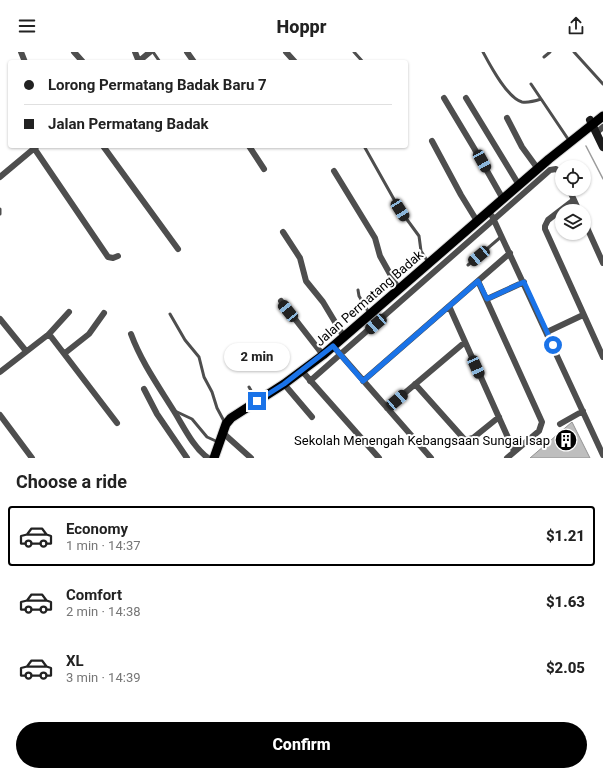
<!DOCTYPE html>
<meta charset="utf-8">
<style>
:root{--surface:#fff;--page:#f2f2f2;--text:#222;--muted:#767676;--line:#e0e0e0;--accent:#000}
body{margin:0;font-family:Roboto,sans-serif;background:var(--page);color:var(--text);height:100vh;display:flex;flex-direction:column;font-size:15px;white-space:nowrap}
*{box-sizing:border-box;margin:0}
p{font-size:13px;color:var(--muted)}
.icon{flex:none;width:22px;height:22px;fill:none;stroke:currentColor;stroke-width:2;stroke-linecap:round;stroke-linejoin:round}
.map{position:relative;height:406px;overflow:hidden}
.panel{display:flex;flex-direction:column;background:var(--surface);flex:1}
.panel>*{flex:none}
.top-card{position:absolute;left:8px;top:8px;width:400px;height:88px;border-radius:4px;box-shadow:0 1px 3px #0004;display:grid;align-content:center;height:88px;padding:0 16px;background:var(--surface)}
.tools{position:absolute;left:555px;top:108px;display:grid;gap:8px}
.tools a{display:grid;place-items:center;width:36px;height:36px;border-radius:50%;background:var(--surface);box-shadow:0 1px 3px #0004;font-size:20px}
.end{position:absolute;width:18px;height:18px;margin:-9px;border:5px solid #1a73e8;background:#fff;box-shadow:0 0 0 2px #fff}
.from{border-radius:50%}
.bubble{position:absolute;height:28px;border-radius:14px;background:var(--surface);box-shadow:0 1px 3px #0004;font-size:13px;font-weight:800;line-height:28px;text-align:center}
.car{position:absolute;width:12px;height:24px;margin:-12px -6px;border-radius:5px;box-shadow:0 0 3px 1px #0007;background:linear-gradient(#222 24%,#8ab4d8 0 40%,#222 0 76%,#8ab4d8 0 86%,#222 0)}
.top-card b{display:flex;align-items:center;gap:14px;height:38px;font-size:15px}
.top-card b+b{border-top:1px solid var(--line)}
.top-card i{width:10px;height:10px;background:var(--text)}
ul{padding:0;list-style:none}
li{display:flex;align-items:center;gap:12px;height:60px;margin:0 8px 6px;padding:0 8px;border:2px solid transparent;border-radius:4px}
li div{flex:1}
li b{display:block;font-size:15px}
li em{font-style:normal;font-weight:800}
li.active{border-color:var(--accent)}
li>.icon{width:36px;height:36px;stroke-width:1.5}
h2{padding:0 16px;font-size:18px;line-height:48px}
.action{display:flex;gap:8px;margin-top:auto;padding:8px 16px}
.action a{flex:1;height:46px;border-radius:24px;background:var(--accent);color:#fff;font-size:16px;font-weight:800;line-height:46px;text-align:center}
header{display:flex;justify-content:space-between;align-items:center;height:52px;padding:0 16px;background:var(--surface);font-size:18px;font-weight:800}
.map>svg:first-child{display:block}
</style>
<header><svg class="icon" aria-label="menu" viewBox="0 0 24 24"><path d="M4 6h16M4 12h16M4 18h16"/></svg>Hoppr<svg class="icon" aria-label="share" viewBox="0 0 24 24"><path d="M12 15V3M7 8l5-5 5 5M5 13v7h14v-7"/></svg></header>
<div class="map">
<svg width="603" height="406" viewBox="0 0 603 406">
<rect width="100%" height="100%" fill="#fff"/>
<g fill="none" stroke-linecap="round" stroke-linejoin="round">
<path stroke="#9c9c9c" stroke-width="1.5" d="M 586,94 L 603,127"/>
</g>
<path fill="#bebebe" stroke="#929292" d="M 572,370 L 590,406 L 530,406 Z"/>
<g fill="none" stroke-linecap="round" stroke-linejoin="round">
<g stroke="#dbdbdb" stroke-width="11">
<path id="primary" d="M 214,406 L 226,372 L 231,366 L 284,332 L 323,303 L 549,107 L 603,64"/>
</g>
<path stroke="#4e4e4e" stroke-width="3" d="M 153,0 L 160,10
M 354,0 L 363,10
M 483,0 C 490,13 507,46 522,50 C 528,51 535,49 541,47
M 574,0 L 603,32
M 544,5 L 550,0
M 531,32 L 568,87
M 364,94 L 400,158 L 419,184 L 421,199 L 428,210
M 0,157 L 0,162
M 468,213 L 502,184
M 358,238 L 359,244 L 369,261
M 170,262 L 185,288 L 199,305 L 204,325 L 212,340 L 217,356 L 225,371
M 249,335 L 257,349
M 175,359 L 192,367 L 207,385 L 218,390"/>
<path stroke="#4e4e4e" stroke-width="6" d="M 21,0 L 25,10
M 74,0 L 83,10
M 135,0 L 139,10
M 187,0 L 194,10
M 286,0 L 295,10
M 138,10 L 150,0
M 444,46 L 474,96 L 503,147
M 466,46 L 519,133
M 507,66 L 522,95 L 538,117
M 596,81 L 603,75
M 432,89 L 461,143 L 477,169
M 103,94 L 178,197
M 249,94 L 264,117
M 34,96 L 108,205 L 113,206 L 118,204
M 334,119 L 375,186 L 380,204 L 399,238
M 0,125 L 37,94
M 569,137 L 579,159
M 574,148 L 548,168 L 545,174 L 545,177 L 603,305
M 492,164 L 603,403
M 584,169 L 603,211
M 283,180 L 300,206 L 306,229 L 323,250 L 344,285
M 478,229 L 542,370 L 539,379 L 507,406
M 487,247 L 524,230
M 281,249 L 323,303
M 449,254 L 514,399
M 0,267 L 26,299
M 547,280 L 583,263
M 49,282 L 117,371
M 131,282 C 141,309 157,332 172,356 C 183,373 192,394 208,406
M 333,294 L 431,406
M 65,301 L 89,282 L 104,261
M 302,319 L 379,406
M 0,320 L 49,282 L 69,260
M 310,329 L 550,118 L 556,117 L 562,122
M 363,329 L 510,201
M 284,332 L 312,365
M 415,332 L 465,388 L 473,386 L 499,365
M 144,337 L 157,362 L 187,406
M 387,356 L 465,290
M 0,363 L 32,406
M 560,372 L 583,359
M 223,381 L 251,406"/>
<path stroke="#1b1b1b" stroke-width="8" d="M 590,68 L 603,95"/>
<use href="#primary" stroke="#000" stroke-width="9"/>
</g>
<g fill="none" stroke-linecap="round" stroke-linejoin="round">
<path stroke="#1a73e8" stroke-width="5" d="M 257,349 L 284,332 L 333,294 L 363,329 L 478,229 L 487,247 L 524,230 L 553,293"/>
</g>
<defs>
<g id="building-disc" transform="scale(1.15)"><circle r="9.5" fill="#000" stroke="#fff"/><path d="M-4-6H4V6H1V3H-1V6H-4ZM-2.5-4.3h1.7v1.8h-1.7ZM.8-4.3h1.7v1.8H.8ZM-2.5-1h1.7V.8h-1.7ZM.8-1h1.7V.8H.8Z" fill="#fff"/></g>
</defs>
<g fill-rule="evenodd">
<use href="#building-disc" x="566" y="388"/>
</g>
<g text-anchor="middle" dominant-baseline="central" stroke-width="4" stroke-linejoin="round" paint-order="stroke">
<g font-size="13" fill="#000" stroke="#fff">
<text transform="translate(369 246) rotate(-41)">Jalan Permatang Badak</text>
</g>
<g font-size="13" fill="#000" stroke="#fff" text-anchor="end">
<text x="550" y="388">Sekolah Menengah Kebangsaan Sungai Isap</text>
</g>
</g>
</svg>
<div class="tools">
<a><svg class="icon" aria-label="locate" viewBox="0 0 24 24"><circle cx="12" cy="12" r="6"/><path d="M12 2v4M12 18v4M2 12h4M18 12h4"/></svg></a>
<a><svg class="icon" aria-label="layers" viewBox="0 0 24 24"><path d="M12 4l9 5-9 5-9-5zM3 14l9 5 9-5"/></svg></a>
</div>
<i class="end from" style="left:553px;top:293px"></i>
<i class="end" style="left:257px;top:349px"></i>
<div class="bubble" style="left:224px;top:291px;width:66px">2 min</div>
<i class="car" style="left:482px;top:109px;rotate:151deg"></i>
<i class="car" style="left:400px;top:158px;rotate:148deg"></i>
<i class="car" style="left:479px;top:204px;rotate:230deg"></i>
<i class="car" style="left:288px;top:259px;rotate:321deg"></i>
<i class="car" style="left:376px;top:272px;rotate:229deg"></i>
<i class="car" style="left:476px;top:315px;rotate:156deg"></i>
<i class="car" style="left:397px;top:348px;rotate:49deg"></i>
<div class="top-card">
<b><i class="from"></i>Lorong Permatang Badak Baru 7</b>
<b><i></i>Jalan Permatang Badak</b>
</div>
</div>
<section class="panel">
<h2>Choose a ride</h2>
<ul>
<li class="active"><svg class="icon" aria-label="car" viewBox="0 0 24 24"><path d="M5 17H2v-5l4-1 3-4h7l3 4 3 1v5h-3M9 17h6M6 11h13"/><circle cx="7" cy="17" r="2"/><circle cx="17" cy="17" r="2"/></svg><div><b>Economy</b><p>1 min · 14:37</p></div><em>$1.21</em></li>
<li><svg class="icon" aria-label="car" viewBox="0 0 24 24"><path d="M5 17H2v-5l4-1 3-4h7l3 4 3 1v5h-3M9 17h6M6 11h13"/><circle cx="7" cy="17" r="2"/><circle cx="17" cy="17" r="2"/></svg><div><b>Comfort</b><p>2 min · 14:38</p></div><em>$1.63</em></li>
<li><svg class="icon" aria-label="car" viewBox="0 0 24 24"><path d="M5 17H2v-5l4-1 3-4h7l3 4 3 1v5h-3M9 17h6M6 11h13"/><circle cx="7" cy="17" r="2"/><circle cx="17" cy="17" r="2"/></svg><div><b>XL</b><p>3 min · 14:39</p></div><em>$2.05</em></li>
</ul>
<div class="action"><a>Confirm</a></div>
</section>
